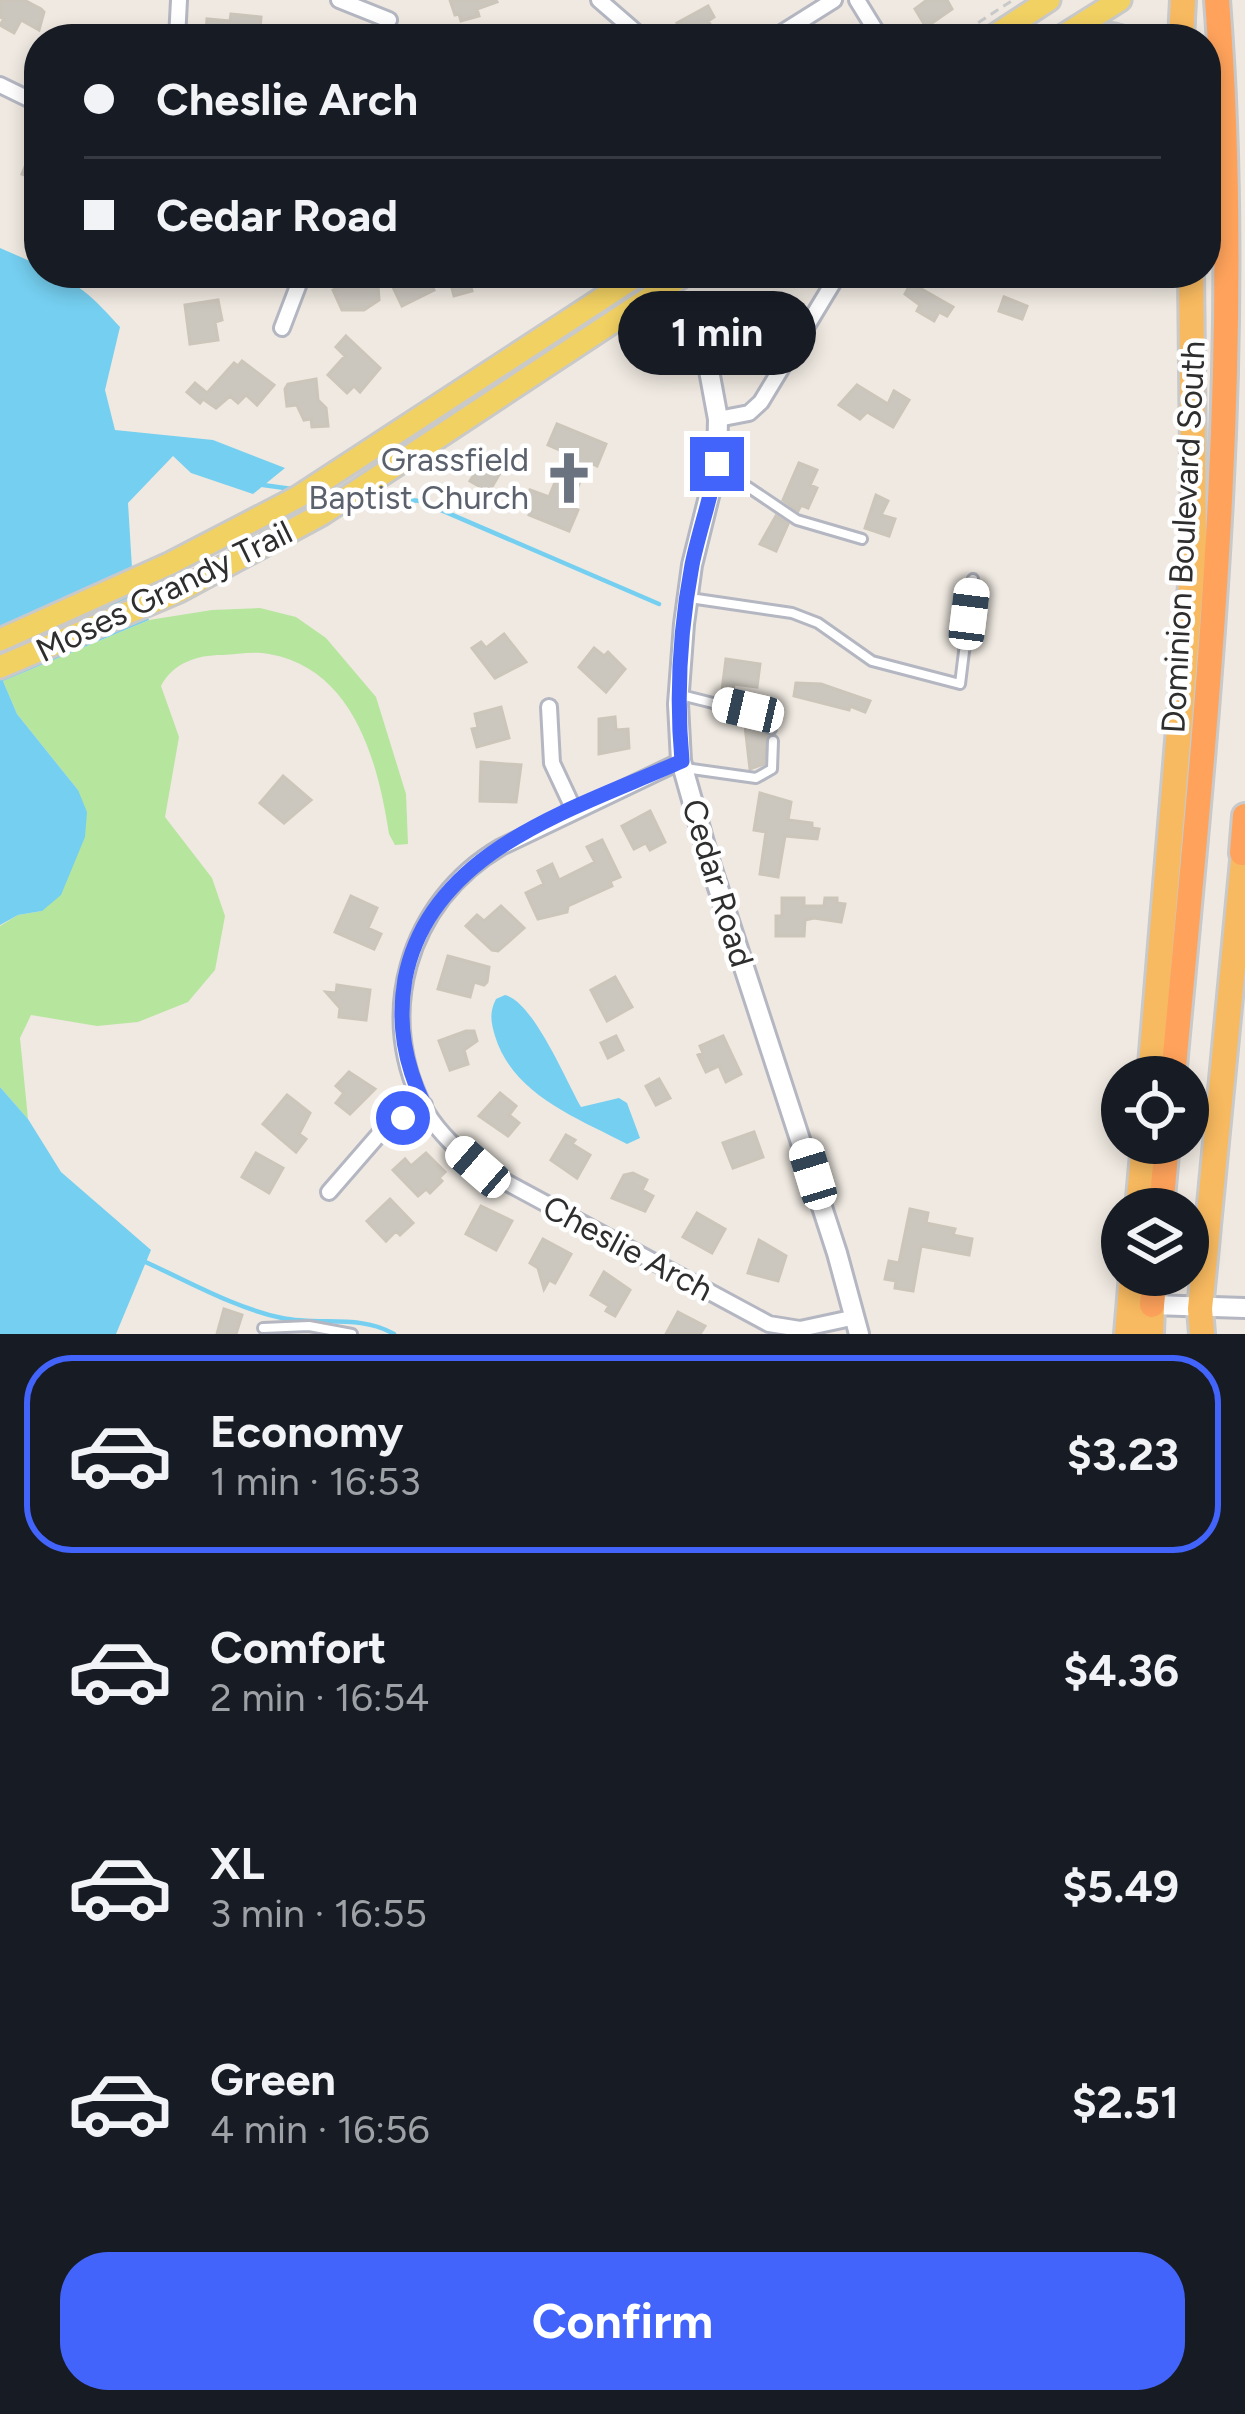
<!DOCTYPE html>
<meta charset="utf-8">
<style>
:root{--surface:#171b24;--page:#20242c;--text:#f1f3f6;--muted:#9ea1a6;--line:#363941;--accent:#4264fb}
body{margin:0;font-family:Figtree,sans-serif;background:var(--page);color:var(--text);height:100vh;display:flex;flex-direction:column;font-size:45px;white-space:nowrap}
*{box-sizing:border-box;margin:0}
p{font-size:39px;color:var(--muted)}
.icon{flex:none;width:66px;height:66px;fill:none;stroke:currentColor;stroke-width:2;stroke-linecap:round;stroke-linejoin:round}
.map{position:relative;height:1334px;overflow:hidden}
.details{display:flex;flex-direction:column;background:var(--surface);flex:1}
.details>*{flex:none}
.hud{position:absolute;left:24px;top:24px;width:1197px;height:264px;border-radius:48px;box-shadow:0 6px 18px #0003;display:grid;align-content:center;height:264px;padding:0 60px;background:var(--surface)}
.buttons{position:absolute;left:1101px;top:1056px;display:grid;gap:24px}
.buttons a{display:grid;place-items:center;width:108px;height:108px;border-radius:50%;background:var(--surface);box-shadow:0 6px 18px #0003;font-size:60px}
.end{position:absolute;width:54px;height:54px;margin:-27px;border:15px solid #4264fb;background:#fff;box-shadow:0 0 0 6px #fff}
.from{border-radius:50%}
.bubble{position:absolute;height:84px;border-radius:42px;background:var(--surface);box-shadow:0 6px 18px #0003;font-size:39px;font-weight:700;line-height:84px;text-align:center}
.car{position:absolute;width:36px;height:72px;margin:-36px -18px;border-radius:15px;box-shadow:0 0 9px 3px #0007;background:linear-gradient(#fff 24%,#345 0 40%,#fff 0 76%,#345 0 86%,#fff 0)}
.hud b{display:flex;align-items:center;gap:42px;height:114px;font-size:45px}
.hud b+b{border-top:3px solid var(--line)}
.hud i{width:30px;height:30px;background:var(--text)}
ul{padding:21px 0 0;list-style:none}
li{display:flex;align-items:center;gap:36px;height:198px;margin:0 24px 18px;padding:0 36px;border:6px solid transparent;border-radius:48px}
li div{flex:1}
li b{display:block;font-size:45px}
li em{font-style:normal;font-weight:700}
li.current{border-color:var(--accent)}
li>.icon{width:108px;height:108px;stroke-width:1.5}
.cta{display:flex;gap:24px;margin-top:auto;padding:24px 60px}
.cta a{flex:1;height:138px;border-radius:48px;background:var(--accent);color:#fff;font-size:48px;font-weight:700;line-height:138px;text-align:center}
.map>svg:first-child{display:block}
</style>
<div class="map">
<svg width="1245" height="1334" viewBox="0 0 1245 1334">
<rect width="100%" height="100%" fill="#efe9e1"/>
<path fill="#b6e59e" d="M 260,608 L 296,617 L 326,638 L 376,697 L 406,794 L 408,844 L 395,845 L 389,834 C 378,762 354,669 269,654 C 255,651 237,654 222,655 C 197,655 173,663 161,686 L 179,737 L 165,817 L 212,878 L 225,916 L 215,970 L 188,1002 L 138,1022 L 97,1026 L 31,1015 L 20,1038 L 28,1119 L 0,1087 L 0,926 L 18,915 L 42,911 L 78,790 L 17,714 L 3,681 L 149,620 L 212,610 Z"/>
<path fill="#75cff0" d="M 0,248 L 39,265 L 39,273 C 72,273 98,303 120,327 L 105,390 L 115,430 L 213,440 L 285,468 L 253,494 L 191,473 L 173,456 L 128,503 L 132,568 L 149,620 L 3,681 L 17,714 L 78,790 L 87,812 L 85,837 L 61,895 L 42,911 L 18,915 L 0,925 Z
M 505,995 C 533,1001 566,1081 581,1107 L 619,1098 L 627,1103 L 640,1138 L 627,1144 C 577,1118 513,1095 495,1036 C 491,1022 489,1013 496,999 Z
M 0,1087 L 28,1119 L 61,1172 L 151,1250 L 116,1334 L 0,1334 Z"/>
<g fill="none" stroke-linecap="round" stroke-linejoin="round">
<path stroke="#75cff0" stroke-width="4.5" d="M 263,485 L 292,489
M 370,496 L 420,501 L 659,604
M 141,1260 C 186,1280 234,1308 282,1318 C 320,1326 360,1314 394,1334"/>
</g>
<path fill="#cbc7bf" stroke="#cbc5ba" stroke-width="3" d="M 0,0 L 24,0 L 41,9 L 44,12 L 39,30 L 21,20 L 14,33 L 0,25 L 4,19 L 0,17 Z
M 450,0 L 496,0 L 497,2 L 477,9 L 479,16 L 461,21 L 459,14 L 455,15 Z
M 927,0 L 947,0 L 952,9 L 926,27 L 915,9 Z
M 708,6 L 714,17 L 708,21 L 716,33 L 707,39 L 687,39 L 677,23 Z
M 231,14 L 261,17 L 259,39 L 216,39 L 217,36 L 206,35 L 207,19 L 230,21 Z
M 39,132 L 39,180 L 22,174 Z
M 425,273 L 434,290 L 402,306 L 392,285 Z
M 448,273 L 484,273 L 486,279 L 471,287 L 472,291 L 454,296 Z
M 355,274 L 363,278 L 370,275 L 375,286 L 378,285 L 379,300 L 364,310 L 342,310 L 333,290 L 352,281 Z
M 911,283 L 953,307 L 947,316 L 939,312 L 934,321 L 917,311 L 920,305 L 905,294 Z
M 1004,297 L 1027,306 L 1022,319 L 999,311 Z
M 218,300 L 222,320 L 215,322 L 218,340 L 190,344 L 185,305 Z
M 346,336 L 380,368 L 360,392 L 354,386 L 347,393 L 328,375 L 345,356 L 336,347 Z
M 242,361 L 274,385 L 257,405 L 246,395 L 238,403 L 230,396 L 216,408 L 203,399 L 200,403 L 187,392 L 195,383 L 207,393 L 234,363 L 238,366 Z
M 316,379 L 318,400 L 326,408 L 328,426 L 312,427 L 311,419 L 304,420 L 297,405 L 287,406 L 285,389 L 288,384 Z
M 857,385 L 888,404 L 894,391 L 909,400 L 893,427 L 867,412 L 860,419 L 839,405 Z
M 557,424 L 606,444 L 597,466 L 588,462 L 570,506 L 578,510 L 569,531 L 529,515 L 531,509 L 523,506 L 530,490 L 549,497 L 567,453 L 548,445 Z
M 482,462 L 500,473 L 489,492 L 470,481 Z
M 799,463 L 817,470 L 810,485 L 817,488 L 808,508 L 801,505 L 798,511 L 783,500 Z
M 876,495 L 888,501 L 881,515 L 895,519 L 889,536 L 865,528 Z
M 776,516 L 788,524 L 776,551 L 760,544 Z
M 504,634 L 526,662 L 495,678 L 472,648 L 481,642 L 486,648 Z
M 594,648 L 604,656 L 608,652 L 625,669 L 606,692 L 579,667 Z
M 726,659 L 760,664 L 757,687 L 734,684 L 733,692 L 722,690 Z
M 796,683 L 821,684 L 870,701 L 865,712 L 850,706 L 849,710 L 794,696 Z
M 501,707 L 509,738 L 477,747 L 472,729 L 478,728 L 475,714 Z
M 615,717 L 616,730 L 628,729 L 629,748 L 599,754 L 599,719 Z
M 760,724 L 767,736 L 764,764 L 750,769 L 745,726 Z
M 481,762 L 521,765 L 516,802 L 480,801 Z
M 283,776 L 311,800 L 284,823 L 260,803 Z
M 760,793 L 791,802 L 788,820 L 812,823 L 812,828 L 819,829 L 817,839 L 785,836 L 778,877 L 760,874 L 766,832 L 754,830 Z
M 650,811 L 665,842 L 650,850 L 646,843 L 634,849 L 622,826 Z
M 602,840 L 620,877 L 610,881 L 612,886 L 568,906 L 567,912 L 538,919 L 526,893 L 544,884 L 538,871 L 552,864 L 559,880 L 595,862 L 587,847 Z
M 351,896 L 377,908 L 368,928 L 381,934 L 374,949 L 335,932 Z
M 782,898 L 804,898 L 804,906 L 824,906 L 825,898 L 837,898 L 837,903 L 845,904 L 841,922 L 814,918 L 805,920 L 804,936 L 776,936 L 776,916 L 782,916 Z
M 501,906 L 524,928 L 498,951 L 492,950 L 466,926 L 477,915 L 484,921 Z
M 448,956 L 489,967 L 487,982 L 484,985 L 474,982 L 470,997 L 438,989 Z
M 615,977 L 632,1007 L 607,1021 L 591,990 Z
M 337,985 L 370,990 L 366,1020 L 339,1017 L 340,1008 L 326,992 L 336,993 Z
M 466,1031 L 474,1031 L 477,1041 L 464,1050 L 468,1064 L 450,1070 L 439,1041 Z
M 616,1036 L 623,1050 L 608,1058 L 601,1043 Z
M 723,1036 L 741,1074 L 726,1082 L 719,1066 L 706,1072 L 698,1055 L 703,1053 L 700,1046 Z
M 349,1072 L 375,1089 L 350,1114 L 336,1103 L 344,1093 L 336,1086 Z
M 659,1079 L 670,1098 L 656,1105 L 646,1086 Z
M 500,1093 L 516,1106 L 509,1115 L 519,1123 L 508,1136 L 479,1116 Z
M 287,1095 L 310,1113 L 299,1134 L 306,1139 L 296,1152 L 263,1124 Z
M 754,1132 L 763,1157 L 733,1168 L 723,1143 Z
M 566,1135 L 575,1140 L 572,1144 L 590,1155 L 577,1178 L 551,1160 Z
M 256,1153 L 283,1168 L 269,1193 L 242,1177 Z
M 426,1153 L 445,1172 L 439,1178 L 442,1181 L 430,1193 L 426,1189 L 418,1196 L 393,1170 L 405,1159 L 411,1166 Z
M 633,1173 L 647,1180 L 642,1190 L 653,1196 L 645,1211 L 612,1198 L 624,1175 Z
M 390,1199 L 413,1223 L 400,1235 L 396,1231 L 386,1241 L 367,1221 Z
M 481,1206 L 512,1221 L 496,1250 L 466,1234 Z
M 910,1209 L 928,1213 L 926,1223 L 955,1229 L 953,1235 L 972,1239 L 969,1255 L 921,1246 L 913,1291 L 895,1288 L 896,1281 L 885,1279 L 889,1261 L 899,1263 Z
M 697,1213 L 725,1229 L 712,1253 L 683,1237 Z
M 543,1239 L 571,1254 L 555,1283 L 549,1280 L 544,1289 L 538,1268 L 530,1263 Z
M 759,1240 L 786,1256 L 778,1281 L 748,1273 Z
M 604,1272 L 630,1290 L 615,1316 L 606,1311 L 609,1306 L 591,1295 Z
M 224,1309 L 242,1315 L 236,1334 L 217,1334 Z
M 678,1312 L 705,1326 L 700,1334 L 666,1334 Z"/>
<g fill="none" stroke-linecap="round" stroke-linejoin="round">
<g stroke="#b4b7c1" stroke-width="14">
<path id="service" d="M 717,475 L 748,487 L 797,520 L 862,539
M 690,598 L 792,613 L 818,623 L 872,661 L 960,684 L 973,579
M 681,695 L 765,716 L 771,729
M 685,768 L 756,778 L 772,769 L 773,741
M 263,1328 L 309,1326 L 352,1334"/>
</g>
<g stroke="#b4b7c1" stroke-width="20">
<path id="minor" d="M 339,0 L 389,20
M 599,0 L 644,39
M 857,0 L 881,39
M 177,39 L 179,0
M 772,39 L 834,0
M 0,85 L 39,104
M 282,328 L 303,273
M 718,419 L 749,413 L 761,402 L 839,273
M 549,707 L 552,763 L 574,810
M 681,761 L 501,847 C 408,901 373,1018 427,1113 C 440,1134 459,1151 478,1167 L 769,1324 L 800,1329 L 856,1317
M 329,1192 L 382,1131 L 424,1105"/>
</g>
<g stroke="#b4b7c1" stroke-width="24">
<path id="tertiary" d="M 658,273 L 708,365 L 718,419 L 717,464 L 692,565 L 684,624 L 678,704 L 681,761 L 709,860 L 837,1253 L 859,1334
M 1152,1305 L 1245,1308"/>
</g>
<g stroke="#c9c9c9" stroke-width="27">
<path id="primary" d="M 989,39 L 1049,0
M 1058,39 L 1120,0
M 0,640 L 171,563 L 298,497 L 641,273
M 0,667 L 179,591 L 322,514 L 687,273"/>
</g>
<g stroke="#c9c9c9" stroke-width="30">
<path id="trunk" d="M 1088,39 L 1112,36 L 1124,39
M 1181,39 L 1183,0
M 1150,1077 L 1194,549 L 1191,273
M 1138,1209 L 1144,1143
M 1127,1334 L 1132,1275
M 1151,1334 L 1152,1305
M 1202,1334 L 1200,1309 L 1245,840"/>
</g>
<g stroke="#c9c9c9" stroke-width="30">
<path id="motorway" d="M 1242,853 L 1245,816
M 1173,1077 C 1206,719 1245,359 1217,0
M 1161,1209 L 1167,1143
M 1152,1305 L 1155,1275"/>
</g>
<path stroke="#c9c9c9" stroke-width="3" stroke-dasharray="9 6" stroke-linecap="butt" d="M 953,39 L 1013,0"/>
<use href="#service" stroke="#fff" stroke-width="8"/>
<use href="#minor" stroke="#fff" stroke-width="14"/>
<use href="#tertiary" stroke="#fff" stroke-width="18"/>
<use href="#primary" stroke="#f2d163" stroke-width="21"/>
<use href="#trunk" stroke="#f8ba60" stroke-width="24"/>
<use href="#motorway" stroke="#ffa35c" stroke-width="24"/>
</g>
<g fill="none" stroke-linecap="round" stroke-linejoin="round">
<path stroke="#4264fb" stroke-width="15" d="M 403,1118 L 424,1105 C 405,1063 397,1025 405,979 C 430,849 575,809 682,761 C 676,695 680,629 692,565 C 699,531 711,498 717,464"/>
</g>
<defs>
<g id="church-bare" transform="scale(4.14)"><path d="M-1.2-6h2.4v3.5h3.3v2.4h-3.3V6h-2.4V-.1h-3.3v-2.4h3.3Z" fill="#6b7280" stroke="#fff" stroke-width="2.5" paint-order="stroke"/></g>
</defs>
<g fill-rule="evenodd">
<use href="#church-bare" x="569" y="478"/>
</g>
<g text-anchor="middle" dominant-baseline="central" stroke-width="9" stroke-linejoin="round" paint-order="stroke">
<g font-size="33" fill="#5b616d" stroke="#fff" text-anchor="end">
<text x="529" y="459">Grassfield<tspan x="529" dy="38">Baptist Church</tspan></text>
</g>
<g font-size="33" fill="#2e2e2e" stroke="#fff">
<text transform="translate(1183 537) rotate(-87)">Dominion Boulevard South</text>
<text transform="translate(164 591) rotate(-26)">Moses Grandy Trail</text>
<text transform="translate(718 883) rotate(73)">Cedar Road</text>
<text transform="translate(628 1248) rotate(28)">Cheslie Arch</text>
</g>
</g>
</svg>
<div class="buttons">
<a><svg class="icon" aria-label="locate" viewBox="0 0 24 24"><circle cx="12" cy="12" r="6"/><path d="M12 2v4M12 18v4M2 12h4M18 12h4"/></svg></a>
<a><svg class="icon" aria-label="layers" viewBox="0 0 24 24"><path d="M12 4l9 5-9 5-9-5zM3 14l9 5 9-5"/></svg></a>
</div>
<i class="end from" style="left:403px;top:1118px"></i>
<i class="end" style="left:717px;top:464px"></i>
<div class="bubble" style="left:618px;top:291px;width:198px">1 min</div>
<i class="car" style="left:969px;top:614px;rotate:7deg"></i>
<i class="car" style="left:748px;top:710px;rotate:283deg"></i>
<i class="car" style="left:478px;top:1167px;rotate:311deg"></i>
<i class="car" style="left:813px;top:1174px;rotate:343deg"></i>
<div class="hud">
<b><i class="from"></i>Cheslie Arch</b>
<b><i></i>Cedar Road</b>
</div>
</div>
<section class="details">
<ul>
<li class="current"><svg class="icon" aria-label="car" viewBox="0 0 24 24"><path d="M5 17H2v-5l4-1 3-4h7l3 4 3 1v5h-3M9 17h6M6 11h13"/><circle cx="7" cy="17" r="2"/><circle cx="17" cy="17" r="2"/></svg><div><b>Economy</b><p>1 min · 16:53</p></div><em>$3.23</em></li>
<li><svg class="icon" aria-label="car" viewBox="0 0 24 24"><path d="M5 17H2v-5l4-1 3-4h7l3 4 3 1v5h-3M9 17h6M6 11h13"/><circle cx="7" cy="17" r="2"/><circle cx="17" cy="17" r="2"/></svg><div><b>Comfort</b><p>2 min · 16:54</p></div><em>$4.36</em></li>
<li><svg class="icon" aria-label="car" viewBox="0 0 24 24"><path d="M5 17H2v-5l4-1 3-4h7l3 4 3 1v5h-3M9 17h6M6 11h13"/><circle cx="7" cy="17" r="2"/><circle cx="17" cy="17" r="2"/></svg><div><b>XL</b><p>3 min · 16:55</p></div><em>$5.49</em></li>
<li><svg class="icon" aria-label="car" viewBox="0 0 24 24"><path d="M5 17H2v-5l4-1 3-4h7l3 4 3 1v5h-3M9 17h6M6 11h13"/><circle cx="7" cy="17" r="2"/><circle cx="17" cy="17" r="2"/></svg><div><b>Green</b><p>4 min · 16:56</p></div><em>$2.51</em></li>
</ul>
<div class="cta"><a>Confirm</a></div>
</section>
